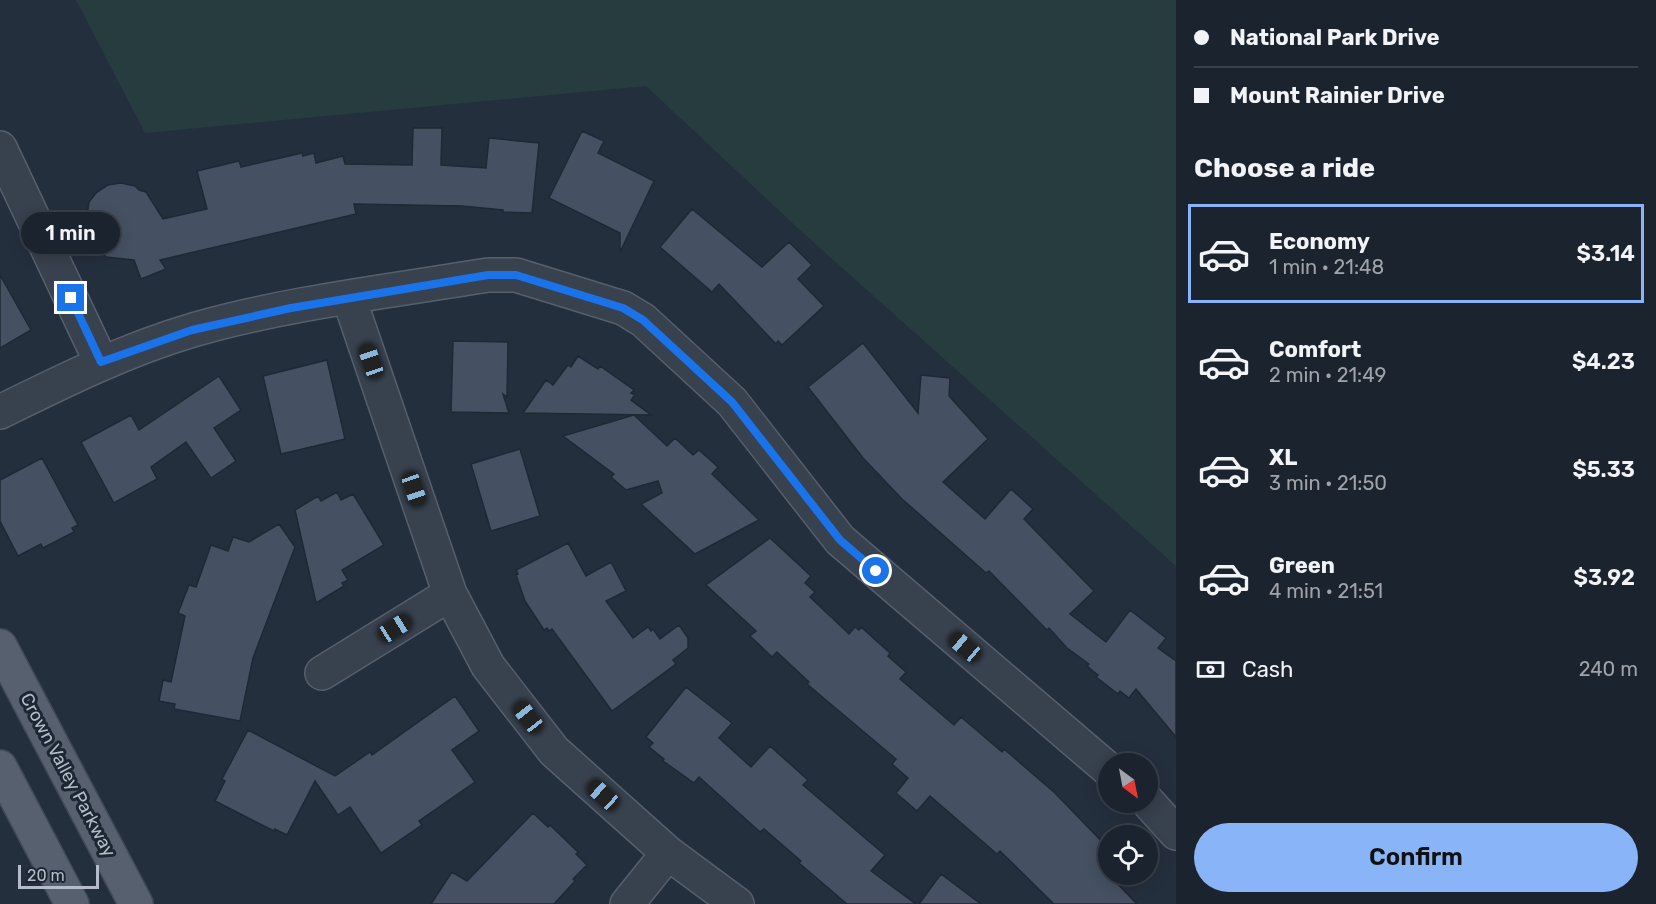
<!DOCTYPE html>
<meta charset="utf-8">
<style>
:root{--surface:#1b232e;--page:#242b36;--text:#f1f3f6;--muted:#a0a4aa;--line:#39404a;--accent:#8ab4f8}
body{margin:0;font-family:Rubik,sans-serif;background:var(--page);color:var(--text);height:100vh;display:flex;flex-direction:column;font-size:22px;white-space:nowrap}
*{box-sizing:border-box;margin:0}
p{font-size:20px;color:var(--muted)}
.icon{flex:none;width:33px;height:33px;fill:none;stroke:currentColor;stroke-width:2;stroke-linecap:round;stroke-linejoin:round}
.map{position:relative;flex:1;overflow:hidden}
.sheet{display:flex;flex-direction:column;background:var(--surface);width:480px}
.sheet>*{flex:none}
.hud{display:grid;align-content:center;height:132px;padding:0 18px;background:var(--surface)}
.needle{width:39px;rotate:148deg}
.buttons{position:absolute;left:1098px;top:753px;display:grid;gap:12px}
.buttons a{display:grid;place-items:center;width:60px;height:60px;border-radius:50%;background:var(--surface);box-shadow:0 3px 15px #0003,0 0 0 2px var(--line);font-size:30px}
.scale{position:absolute;left:18px;bottom:15px;width:81px;box-sizing:border-box;padding-left:6px;border:3px solid #b4bcc9;border-top:0;font-size:16px;line-height:21px;white-space:nowrap;color:#b4bcc9;-webkit-text-stroke:4px #1d2633;paint-order:stroke}
.end{position:absolute;width:27px;height:27px;margin:-14px;border:8px solid #1a73e8;background:#fff;box-shadow:0 0 0 3px #fff}
.from{border-radius:50%}
.bubble{position:absolute;height:42px;border-radius:21px;background:var(--surface);box-shadow:0 3px 15px #0003,0 0 0 2px var(--line);font-size:20px;font-weight:600;line-height:42px;text-align:center}
.car{position:absolute;width:18px;height:36px;margin:-18px -9px;border-radius:8px;box-shadow:0 0 4px 2px #0007;background:linear-gradient(#222 24%,#8ab4d8 0 40%,#222 0 76%,#8ab4d8 0 86%,#222 0)}
.hud b{display:flex;align-items:center;gap:21px;height:57px;font-size:22px}
.hud b+b{border-top:2px solid var(--line)}
.hud i{width:15px;height:15px;background:var(--text)}
ul{padding:0;list-style:none}
li{display:flex;align-items:center;gap:18px;height:99px;margin:0 12px 9px;padding:0 6px;border:3px solid transparent;border-radius:0px}
li div{flex:1}
li b{display:block;font-size:22px}
li em{font-style:normal;font-weight:600}
li.on{border-color:var(--accent)}
li>.icon{width:54px;height:54px;stroke-width:1.5}
h2{padding:0 18px;font-size:27px;line-height:72px}
.pay{display:flex;align-items:center;gap:15px;height:66px;padding:0 18px;font-size:22px}
.pay p{margin-inline-start:auto}
.primary-button{display:flex;gap:12px;margin-top:auto;padding:12px 18px}
.primary-button a{flex:1;height:69px;border-radius:36px;background:var(--accent);color:#111;font-size:24px;font-weight:600;line-height:69px;text-align:center}
main{display:flex;flex:1;min-height:0}
.map>svg:first-child{display:block}
</style>
<main>
<div class="map">
<svg width="1176" height="904" viewBox="0 0 1176 904">
<rect width="100%" height="100%" fill="#242f3e"/>
<path fill="#263c3f" d="M 76,0 L 1176,0 L 1176,566 L 802,232 L 646,86 L 145,133 Z"/>
<path fill="#455162" stroke="#1f2835" stroke-width="1.5" d="M 413,128 L 442,128 L 441,165 L 486,168 L 489,138 L 539,143 L 532,213 L 503,212 L 503,210 L 462,206 L 354,204 L 356,214 L 160,260 L 166,269 L 141,279 L 134,260 L 106,257 L 102,253 L 96,251 L 92,244 L 88,240 L 84,228 L 84,215 L 88,209 L 89,202 L 96,193 L 108,185 L 121,183 L 135,186 L 139,190 L 146,192 L 163,219 L 207,209 L 197,171 L 239,161 L 241,167 L 302,153 L 303,156 L 314,153 L 316,163 L 343,156 L 345,164 L 412,165 Z
M 582,131 L 604,141 L 598,153 L 654,181 L 620,252 L 620,233 L 549,198 Z
M 692,209 L 762,267 L 789,242 L 812,265 L 798,279 L 824,306 L 782,345 L 778,341 L 776,344 L 719,284 L 712,292 L 660,247 Z
M 0,275 L 31,330 L 0,348 Z
M 453,341 L 508,342 L 507,397 L 503,394 L 509,413 L 451,412 Z
M 863,343 L 918,413 L 921,375 L 950,378 L 949,396 L 988,439 L 943,482 L 985,519 L 1011,489 L 1033,509 L 1024,519 L 1094,591 L 1070,614 L 1106,642 L 1130,610 L 1166,638 L 1158,648 L 1176,661 L 1176,737 L 1136,689 L 1129,698 L 1120,691 L 1118,694 L 1096,677 L 1098,675 L 1087,666 L 1089,664 L 1067,648 L 1049,628 L 1047,630 L 989,571 L 986,573 L 902,499 L 863,458 L 808,387 Z
M 578,356 L 598,369 L 600,366 L 634,390 L 631,393 L 635,395 L 631,400 L 651,415 L 523,413 L 546,380 L 553,385 L 568,365 L 571,367 Z
M 327,360 L 345,439 L 281,454 L 263,376 Z
M 219,376 L 241,410 L 214,428 L 236,461 L 211,478 L 186,442 L 151,467 L 157,479 L 114,503 L 81,442 L 131,415 L 139,430 Z
M 634,415 L 667,446 L 675,438 L 693,455 L 699,450 L 718,467 L 712,474 L 759,520 L 695,554 L 641,504 L 662,493 L 658,481 L 626,490 L 611,477 L 614,474 L 563,436 Z
M 520,449 L 540,516 L 491,531 L 471,464 Z
M 42,458 L 78,525 L 72,528 L 74,532 L 43,548 L 41,544 L 18,556 L 0,521 L 0,480 Z
M 337,492 L 341,500 L 353,494 L 384,545 L 342,570 L 348,580 L 342,583 L 344,586 L 316,603 L 295,510 L 318,496 L 321,501 Z
M 279,524 L 295,547 L 253,658 L 240,721 L 174,709 L 175,704 L 159,701 L 163,680 L 171,682 L 185,616 L 178,613 L 189,585 L 196,587 L 211,545 L 228,551 L 233,537 L 249,542 Z
M 770,538 L 811,576 L 805,583 L 815,592 L 810,597 L 849,634 L 855,627 L 859,630 L 861,627 L 890,653 L 888,656 L 906,672 L 900,679 L 954,725 L 961,717 L 1002,752 L 1004,749 L 1055,793 L 1108,848 L 1108,874 L 1137,904 L 1054,904 L 1000,851 L 997,854 L 930,796 L 917,811 L 896,793 L 908,778 L 892,764 L 896,759 L 807,684 L 809,682 L 777,652 L 772,657 L 750,636 L 756,631 L 706,585 Z
M 568,543 L 586,576 L 611,562 L 626,591 L 606,601 L 633,638 L 648,627 L 651,631 L 653,629 L 660,639 L 679,625 L 688,638 L 688,648 L 673,660 L 676,664 L 612,711 L 552,629 L 549,631 L 547,628 L 544,630 L 525,601 L 516,575 L 518,574 L 516,570 Z
M 686,687 L 732,723 L 719,738 L 751,767 L 770,746 L 808,780 L 803,785 L 885,855 L 871,871 L 916,904 L 847,904 L 799,863 L 801,861 L 764,829 L 760,832 L 699,777 L 694,783 L 663,761 L 664,759 L 649,747 L 653,743 L 646,737 Z
M 455,696 L 479,731 L 452,750 L 475,782 L 419,821 L 422,825 L 381,853 L 350,807 L 338,815 L 315,781 L 287,835 L 275,829 L 274,831 L 215,801 L 225,781 L 222,779 L 248,730 L 335,776 L 370,752 L 372,755 Z
M 533,813 L 548,827 L 550,825 L 578,852 L 576,854 L 587,865 L 573,879 L 575,881 L 554,904 L 431,904 L 452,872 L 467,881 Z
M 941,874 L 981,904 L 919,904 Z"/>
<g fill="none" stroke-linecap="round" stroke-linejoin="round">
<g stroke="#565f6c" stroke-width="36">
<path id="minor" d="M 0,148 L 101,362
M 349,298 L 450,594 L 488,666 L 554,751 L 668,853 L 737,904
M 0,412 C 63,381 125,350 193,330 C 286,303 391,291 488,275 L 516,275 L 623,308 L 643,320 L 732,402 L 840,540 L 1108,769
M 322,673 L 450,594
M 1148,802 L 1176,833
M 627,904 L 668,853"/>
</g>
<g stroke="#414a57" stroke-width="36">
<path id="major" d="M 0,646 L 136,904
M 0,767 L 72,904"/>
</g>
<use href="#minor" stroke="#38414e" stroke-width="33"/>
<use href="#major" stroke="#56606e" stroke-width="33"/>
</g>
<g fill="none" stroke-linecap="round" stroke-linejoin="round">
<path stroke="#1a73e8" stroke-width="8" d="M 71,298 L 101,362 L 192,330 L 291,308 L 488,275 L 516,275 L 623,308 L 643,320 L 732,402 L 840,540 L 876,571"/>
</g>
<g text-anchor="middle" dominant-baseline="central" stroke-width="6" stroke-linejoin="round" paint-order="stroke">
<g font-size="18" fill="#b4bcc9" stroke="#1d2633">
<text transform="translate(68 775) rotate(62)">Crown Valley Parkway</text>
</g>
</g>
</svg>
<div class="buttons">
<a><svg class="needle" viewBox="-14 -14 28 28"><path d="M0-13l5 13h-10z" fill="#e53935"/><path d="M0 13l5-13h-10z" fill="#a0a4aa"/></svg></a>
<a><svg class="icon" aria-label="locate" viewBox="0 0 24 24"><circle cx="12" cy="12" r="6"/><path d="M12 2v4M12 18v4M2 12h4M18 12h4"/></svg></a>
</div>
<div class="scale">20 m</div>
<i class="end from" style="left:876px;top:571px"></i>
<i class="end" style="left:71px;top:298px"></i>
<div class="bubble" style="left:21px;top:212px;width:99px">1 min</div>
<i class="car" style="left:371px;top:361px;rotate:341deg"></i>
<i class="car" style="left:414px;top:489px;rotate:161deg"></i>
<i class="car" style="left:395px;top:628px;rotate:58deg"></i>
<i class="car" style="left:965px;top:647px;rotate:310deg"></i>
<i class="car" style="left:528px;top:717px;rotate:322deg"></i>
<i class="car" style="left:603px;top:795px;rotate:312deg"></i>
</div>
<section class="sheet">
<div class="hud">
<b><i class="from"></i>National Park Drive</b>
<b><i></i>Mount Rainier Drive</b>
</div>
<h2>Choose a ride</h2>
<ul>
<li class="on"><svg class="icon" aria-label="car" viewBox="0 0 24 24"><path d="M5 17H2v-5l4-1 3-4h7l3 4 3 1v5h-3M9 17h6M6 11h13"/><circle cx="7" cy="17" r="2"/><circle cx="17" cy="17" r="2"/></svg><div><b>Economy</b><p>1 min · 21:48</p></div><em>$3.14</em></li>
<li><svg class="icon" aria-label="car" viewBox="0 0 24 24"><path d="M5 17H2v-5l4-1 3-4h7l3 4 3 1v5h-3M9 17h6M6 11h13"/><circle cx="7" cy="17" r="2"/><circle cx="17" cy="17" r="2"/></svg><div><b>Comfort</b><p>2 min · 21:49</p></div><em>$4.23</em></li>
<li><svg class="icon" aria-label="car" viewBox="0 0 24 24"><path d="M5 17H2v-5l4-1 3-4h7l3 4 3 1v5h-3M9 17h6M6 11h13"/><circle cx="7" cy="17" r="2"/><circle cx="17" cy="17" r="2"/></svg><div><b>XL</b><p>3 min · 21:50</p></div><em>$5.33</em></li>
<li><svg class="icon" aria-label="car" viewBox="0 0 24 24"><path d="M5 17H2v-5l4-1 3-4h7l3 4 3 1v5h-3M9 17h6M6 11h13"/><circle cx="7" cy="17" r="2"/><circle cx="17" cy="17" r="2"/></svg><div><b>Green</b><p>4 min · 21:51</p></div><em>$3.92</em></li>
</ul>
<div class="pay"><svg class="icon" aria-label="cash" viewBox="0 0 24 24"><path d="M3 7h18v10H3z"/><circle cx="12" cy="12" r="2"/></svg>Cash<p>240 m</p></div>
<div class="primary-button"><a>Confirm</a></div>
</section>
</main>
